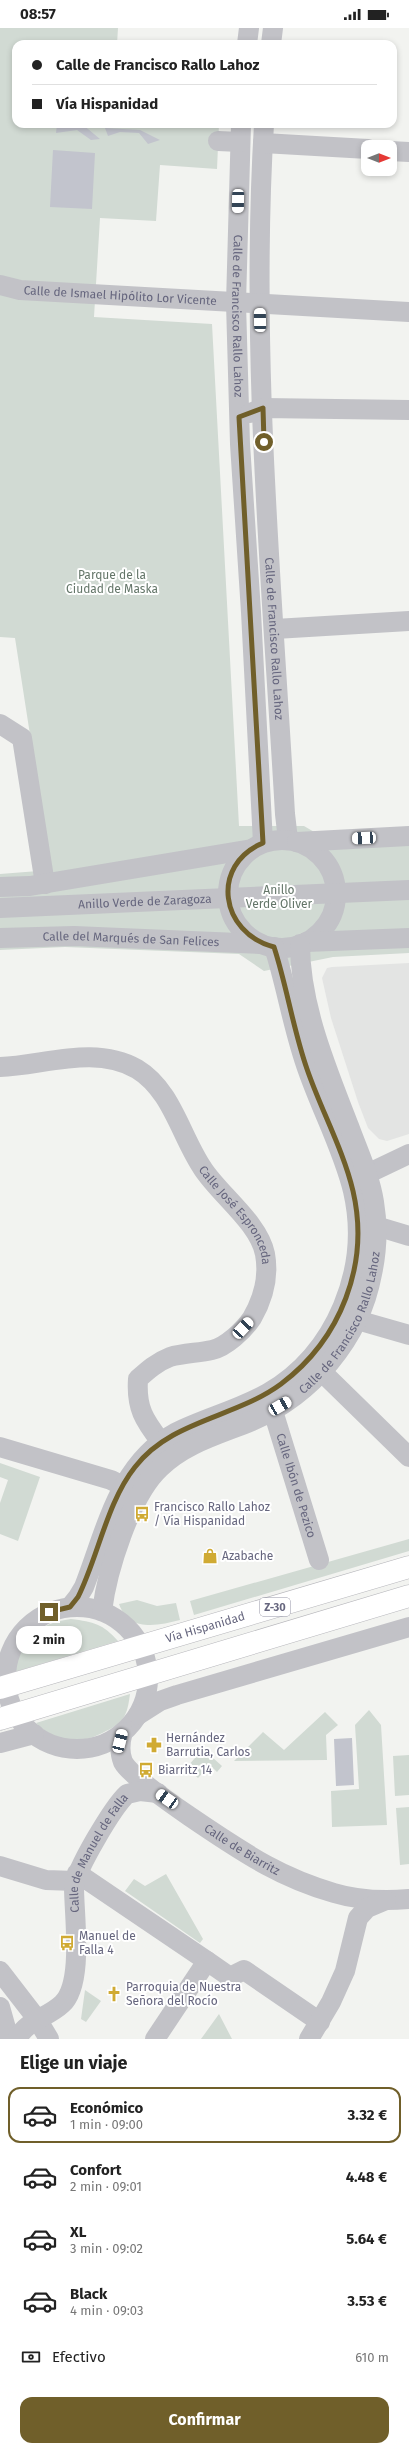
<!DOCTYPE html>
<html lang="es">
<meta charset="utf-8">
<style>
:root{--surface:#fff;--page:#f6f6f6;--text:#222;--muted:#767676;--line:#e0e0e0;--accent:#705f2a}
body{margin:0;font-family:"Fira Sans",sans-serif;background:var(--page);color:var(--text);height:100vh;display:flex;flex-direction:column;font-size:15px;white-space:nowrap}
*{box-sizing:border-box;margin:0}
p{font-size:13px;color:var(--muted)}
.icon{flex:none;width:22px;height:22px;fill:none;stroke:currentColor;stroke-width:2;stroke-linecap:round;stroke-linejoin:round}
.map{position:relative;height:2011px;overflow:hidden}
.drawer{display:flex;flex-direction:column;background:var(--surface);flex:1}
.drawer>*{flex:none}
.hud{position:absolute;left:12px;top:12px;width:385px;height:88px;border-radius:12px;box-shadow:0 2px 6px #0003;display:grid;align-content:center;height:88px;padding:0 20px;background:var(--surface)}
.needle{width:26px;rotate:90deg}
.controls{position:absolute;left:361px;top:112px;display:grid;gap:8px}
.controls a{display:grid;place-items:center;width:36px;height:36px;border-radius:8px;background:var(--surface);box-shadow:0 2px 6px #0003;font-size:20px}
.end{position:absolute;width:18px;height:18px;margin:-9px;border:5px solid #705f2a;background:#fff;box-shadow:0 0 0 2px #fff}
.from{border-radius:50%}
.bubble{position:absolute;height:28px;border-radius:12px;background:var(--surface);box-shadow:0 2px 6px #0003;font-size:13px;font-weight:700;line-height:28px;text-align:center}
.car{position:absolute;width:12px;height:24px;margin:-12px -6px;border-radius:5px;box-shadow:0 0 3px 1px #0007;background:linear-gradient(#fff 24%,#345 0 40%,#fff 0 76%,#345 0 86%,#fff 0)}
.hud b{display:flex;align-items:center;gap:14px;height:38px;font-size:15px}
.hud b+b{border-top:1px solid var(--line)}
.hud i{width:10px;height:10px;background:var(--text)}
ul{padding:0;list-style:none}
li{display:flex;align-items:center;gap:12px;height:56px;margin:0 8px 6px;padding:0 12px;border:2px solid transparent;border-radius:12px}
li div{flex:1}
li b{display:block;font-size:15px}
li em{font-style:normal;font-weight:700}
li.selected{border-color:var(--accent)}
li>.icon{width:36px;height:36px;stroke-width:1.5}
h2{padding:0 20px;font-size:18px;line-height:48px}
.pay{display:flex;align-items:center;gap:10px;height:44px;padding:0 20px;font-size:15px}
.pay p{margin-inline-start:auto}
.button{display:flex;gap:8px;margin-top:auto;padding:8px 20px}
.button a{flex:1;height:46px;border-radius:12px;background:var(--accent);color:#fff;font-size:16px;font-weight:700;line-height:46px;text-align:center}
.status{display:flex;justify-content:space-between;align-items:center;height:28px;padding:0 20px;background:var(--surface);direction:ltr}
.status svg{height:11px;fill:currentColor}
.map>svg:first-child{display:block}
</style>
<div class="status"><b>08:57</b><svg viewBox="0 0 49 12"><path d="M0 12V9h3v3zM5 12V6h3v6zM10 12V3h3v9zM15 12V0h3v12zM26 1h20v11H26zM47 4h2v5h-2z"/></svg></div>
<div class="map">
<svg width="409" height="2011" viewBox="0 0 409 2011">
<rect width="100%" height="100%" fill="#f2f3f0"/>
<path fill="#e3e4e3" d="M 409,935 L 409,1106 L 387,1113 L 379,1111 L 368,1100 L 358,1074 L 331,990 L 322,950 L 327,940 L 332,939 Z"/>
<path fill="#d1dad3" d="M 0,0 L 118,0 L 117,16 L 16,16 L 16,96 L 219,96 L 217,141 L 160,137 L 156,193 L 100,190 L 94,289 L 212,296 L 239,798 L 304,798 L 338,818 L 409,815 L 409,925 L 333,929 L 264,943 L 239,926 L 65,919 L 0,922 L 0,846 L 51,842 L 15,610 L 0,609 Z
M 0,1435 L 40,1449 L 18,1513 L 0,1506 L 0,1475 L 8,1452 L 0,1449 Z
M 409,1511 L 409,1523 L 194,1587 L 190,1573 Z
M 137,1572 L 157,1578 L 176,1575 L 180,1592 C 157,1598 129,1604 119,1576 Z
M 71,1591 C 94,1594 103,1596 118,1613 L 14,1644 C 19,1611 39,1595 71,1591 Z
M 130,1666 C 129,1673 128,1681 125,1687 C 122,1694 113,1700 106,1703 C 81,1717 57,1716 36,1695 Z
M 369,1682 L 381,1697 L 387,1797 L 332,1799 L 331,1763 L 359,1761 L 355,1697 Z
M 325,1684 L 338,1697 L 326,1707 L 327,1732 L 234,1733 L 263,1704 L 284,1722 Z
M 203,1721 L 222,1738 L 217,1744 L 210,1737 L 198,1750 L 187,1739 Z
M 409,1727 L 409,1767 L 395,1768 L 393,1728 Z
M 409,1779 L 409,1836 L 400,1837 L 396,1780 Z
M 166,1846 L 203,1911 L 200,1915 L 125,1863 L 134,1851 L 145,1858 Z
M 85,1962 L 101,1973 L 86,1994 L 81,1991 Z
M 219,1986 L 232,2011 L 201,2011 Z"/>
<path fill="#c2c4cd" d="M 57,96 L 82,96 L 100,111 L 91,112 L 77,102 L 56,105 Z
M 105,100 L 140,102 L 160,112 L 148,116 L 139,105 L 120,104 L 108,108 Z
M 53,122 L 95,125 L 92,181 L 50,179 Z
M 352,1710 L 354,1757 L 336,1758 L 334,1711 Z"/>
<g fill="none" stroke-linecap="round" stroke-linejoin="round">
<g stroke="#b6b6bb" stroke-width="23">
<g id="highway">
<path id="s11" d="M 0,1660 L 409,1539"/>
<path d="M 0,1691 L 409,1568"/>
</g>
</g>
<g stroke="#c2c2c7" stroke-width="20">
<path d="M 247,16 L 249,0"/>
<path d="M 271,16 L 273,0"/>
<path id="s1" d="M 241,96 L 236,275 L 240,416 L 251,584 L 263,815"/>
<path id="s2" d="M 264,96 C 250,326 272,557 285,786 L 288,812"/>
<path d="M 218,113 L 240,114"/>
<path d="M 263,115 L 368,121"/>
<path d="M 390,123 L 409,124"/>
<path id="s3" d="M 0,257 L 20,262 L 409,284"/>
<path d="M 250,385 L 263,380 L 409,382"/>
<path d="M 275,601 L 409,593"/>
<path d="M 0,696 L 22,710 L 45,856"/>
<circle cx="282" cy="866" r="54"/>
<path d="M 297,814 L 409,808"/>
<path d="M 0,859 L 30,858 L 252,821"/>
<path id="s4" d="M 0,880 L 409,862"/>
<path id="s5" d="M 0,910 L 74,908 L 261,916"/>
<path d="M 306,914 L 409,910"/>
<path id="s6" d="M 0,1039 C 45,1037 95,1017 137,1041 C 172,1062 181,1109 203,1141 C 220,1167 259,1195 265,1226 C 269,1248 263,1271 252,1290 C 244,1302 226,1319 212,1322 C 199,1325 183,1325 170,1329 C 157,1334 148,1342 138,1351 C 136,1380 144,1392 161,1414"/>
<path d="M 359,1156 L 367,1146 L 409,1126"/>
<path d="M 376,1198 L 409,1208"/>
<path d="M 357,1292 L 409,1307"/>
<path d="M 322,1344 L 409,1429"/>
<path id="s7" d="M 273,1383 L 319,1532"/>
<path d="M 0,1419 L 111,1452 L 123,1458"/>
<path d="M 70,1579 L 78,1569 L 84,1559 C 106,1503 118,1436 175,1405 C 205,1390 238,1382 268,1365 C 336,1325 371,1241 353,1163 C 343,1122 322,1083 308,1043 C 293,1002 287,960 274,919"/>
<circle cx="77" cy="1650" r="71"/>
<path id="s8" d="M 102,1583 C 107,1543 130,1468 160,1440 C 185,1415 221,1406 252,1393 C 312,1367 360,1311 372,1246 C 377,1223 378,1198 374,1174 C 370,1148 358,1123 349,1098 C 327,1041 300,978 300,916"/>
<path d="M 138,1687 L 160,1673 L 177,1667 L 409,1599"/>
<path id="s9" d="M 123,1704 C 120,1714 119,1724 123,1734 C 134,1755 241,1823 266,1837 C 288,1849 310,1858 334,1865 C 357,1872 384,1873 409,1871"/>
<path d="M 0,1715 L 34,1706"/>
<path d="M 0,1838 L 46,1852 L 75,1853"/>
<path d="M 77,1845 L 207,1933 L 155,2011"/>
<path d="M 207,1933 L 230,1949 L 244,1942 L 320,1994"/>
<path d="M 0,1943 L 37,1991 L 49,2011"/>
<path d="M 0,1979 L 9,2011"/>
<path id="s10" d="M 17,2011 C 27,1992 47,1990 62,1976 C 84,1956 74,1888 74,1859 C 76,1841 113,1779 127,1766 L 140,1763 L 158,1765"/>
<path d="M 309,2011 L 331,1974 L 345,1943 L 358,1890 L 367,1880 L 386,1872"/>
</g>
<use href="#highway" stroke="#fff" stroke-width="22"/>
</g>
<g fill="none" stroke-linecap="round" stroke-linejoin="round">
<path stroke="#705f2a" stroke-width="5" d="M 49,1584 L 70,1579 L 78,1569 C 98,1529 107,1474 135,1439 C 171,1392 235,1390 281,1356 C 341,1311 370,1236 353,1163 C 343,1121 321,1082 307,1041 C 293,1001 287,959 274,919 C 220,905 210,837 263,815 L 239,389 L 263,380 L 264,414"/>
</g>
<defs>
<g id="bus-bare" transform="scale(1.2)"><path d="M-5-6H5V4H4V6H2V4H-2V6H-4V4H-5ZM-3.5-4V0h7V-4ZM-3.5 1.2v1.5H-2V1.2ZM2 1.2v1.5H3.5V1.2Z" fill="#d0aa33" stroke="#fff" stroke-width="2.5" paint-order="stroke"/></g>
<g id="shop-bare" transform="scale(1.2)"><path d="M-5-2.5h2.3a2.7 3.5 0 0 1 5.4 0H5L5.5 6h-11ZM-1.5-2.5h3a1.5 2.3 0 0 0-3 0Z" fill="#d0aa33" stroke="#fff" stroke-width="2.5" paint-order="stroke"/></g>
<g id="pharmacy-bare" transform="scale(1.2)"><path d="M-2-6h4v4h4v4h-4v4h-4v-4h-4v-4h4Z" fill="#d0aa33" stroke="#fff" stroke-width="2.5" paint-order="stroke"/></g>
<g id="church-bare" transform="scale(1.2)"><path d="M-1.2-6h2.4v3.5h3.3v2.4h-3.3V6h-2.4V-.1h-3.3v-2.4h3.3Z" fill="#d0aa33" stroke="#fff" stroke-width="2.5" paint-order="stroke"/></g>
</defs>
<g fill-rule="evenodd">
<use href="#bus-bare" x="142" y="1486"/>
<use href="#shop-bare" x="210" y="1528"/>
<use href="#pharmacy-bare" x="154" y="1717"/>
<use href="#bus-bare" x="146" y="1742"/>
<use href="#bus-bare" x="67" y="1915"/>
<use href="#church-bare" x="114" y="1966"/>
</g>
<g text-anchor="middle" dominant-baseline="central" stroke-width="4" stroke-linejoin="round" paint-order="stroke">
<rect fill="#fff" stroke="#9494a5" stroke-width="1" x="260" y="1570" width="30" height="18" rx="3"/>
<g font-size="11" font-weight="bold" fill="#66667e">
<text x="275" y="1579">Z-30</text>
</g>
<g font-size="12" fill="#66667e" stroke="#fff">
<text stroke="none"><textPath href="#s3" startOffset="121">Calle de Ismael Hipólito Lor Vicente</textPath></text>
<text stroke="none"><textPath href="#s1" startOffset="192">Calle de Francisco Rallo Lahoz</textPath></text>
<text stroke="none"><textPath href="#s2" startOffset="515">Calle de Francisco Rallo Lahoz</textPath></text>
<text stroke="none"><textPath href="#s4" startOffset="145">Anillo Verde de Zaragoza</textPath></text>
<text stroke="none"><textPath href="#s5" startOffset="131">Calle del Marqués de San Felices</textPath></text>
<text stroke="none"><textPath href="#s6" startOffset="318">Calle José Espronceda</textPath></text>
<text stroke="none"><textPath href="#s8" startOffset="399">Calle de Francisco Rallo Lahoz</textPath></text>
<text stroke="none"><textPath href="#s7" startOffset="78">Calle Ibón de Pezico</textPath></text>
<text stroke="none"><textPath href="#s11" startOffset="214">Vía Hispanidad</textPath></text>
<text stroke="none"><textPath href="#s9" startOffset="179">Calle de Biarritz</textPath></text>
<text stroke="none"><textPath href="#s10" startOffset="218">Calle de Manuel de Falla</textPath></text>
</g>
<g font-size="12" fill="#647669" stroke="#fff">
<text x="112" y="547">Parque de la<tspan x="112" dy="14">Ciudad de Maska</tspan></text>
<text x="279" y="862">Anillo<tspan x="279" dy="14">Verde Oliver</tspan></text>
</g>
<g font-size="12" fill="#66667e" stroke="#fff" text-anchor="start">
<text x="154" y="1479">Francisco Rallo Lahoz<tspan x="154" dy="14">/ Vía Hispanidad</tspan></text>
<text x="222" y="1528">Azabache</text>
<text x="166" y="1710">Hernández<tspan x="166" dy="14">Barrutia, Carlos</tspan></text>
<text x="158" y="1742">Biarritz 14</text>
<text x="79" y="1908">Manuel de<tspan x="79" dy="14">Falla 4</tspan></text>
<text x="126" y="1959">Parroquia de Nuestra<tspan x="126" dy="14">Señora del Rocío</tspan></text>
</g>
</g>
</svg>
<div class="controls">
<a><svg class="needle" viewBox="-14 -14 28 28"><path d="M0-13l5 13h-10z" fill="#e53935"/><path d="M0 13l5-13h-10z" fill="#767676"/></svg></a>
</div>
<i class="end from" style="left:264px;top:414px"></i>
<i class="end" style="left:49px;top:1584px"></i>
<div class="bubble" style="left:16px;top:1598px;width:66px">2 min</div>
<i class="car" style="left:238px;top:173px;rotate:181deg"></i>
<i class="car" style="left:260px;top:292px;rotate:359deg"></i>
<i class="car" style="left:364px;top:810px;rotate:267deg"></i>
<i class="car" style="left:243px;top:1300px;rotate:43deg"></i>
<i class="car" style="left:280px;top:1378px;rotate:60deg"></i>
<i class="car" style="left:120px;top:1713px;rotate:14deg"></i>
<i class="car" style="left:167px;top:1771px;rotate:304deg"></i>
<div class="hud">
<b><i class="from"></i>Calle de Francisco Rallo Lahoz</b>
<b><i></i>Vía Hispanidad</b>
</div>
</div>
<section class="drawer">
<h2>Elige un viaje</h2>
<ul>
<li class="selected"><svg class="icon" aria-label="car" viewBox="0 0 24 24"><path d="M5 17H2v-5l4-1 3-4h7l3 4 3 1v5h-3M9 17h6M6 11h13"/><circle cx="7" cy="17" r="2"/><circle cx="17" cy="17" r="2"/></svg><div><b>Económico</b><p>1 min · 09:00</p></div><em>3.32 €</em></li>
<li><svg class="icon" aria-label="car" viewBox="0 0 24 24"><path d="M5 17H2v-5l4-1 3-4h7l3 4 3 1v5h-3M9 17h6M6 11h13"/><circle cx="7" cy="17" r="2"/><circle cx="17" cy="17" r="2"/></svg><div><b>Confort</b><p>2 min · 09:01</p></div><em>4.48 €</em></li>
<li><svg class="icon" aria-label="car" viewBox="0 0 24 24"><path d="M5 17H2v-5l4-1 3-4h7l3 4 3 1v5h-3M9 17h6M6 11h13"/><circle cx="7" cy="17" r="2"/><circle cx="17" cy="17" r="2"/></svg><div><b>XL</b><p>3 min · 09:02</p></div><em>5.64 €</em></li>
<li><svg class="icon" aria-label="car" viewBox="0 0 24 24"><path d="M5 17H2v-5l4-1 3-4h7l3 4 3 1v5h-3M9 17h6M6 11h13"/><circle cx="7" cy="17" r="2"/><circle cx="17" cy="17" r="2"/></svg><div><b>Black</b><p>4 min · 09:03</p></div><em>3.53 €</em></li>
</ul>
<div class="pay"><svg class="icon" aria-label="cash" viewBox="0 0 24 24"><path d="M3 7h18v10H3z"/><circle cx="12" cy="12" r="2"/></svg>Efectivo<p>610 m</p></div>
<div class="button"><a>Confirmar</a></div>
</section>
